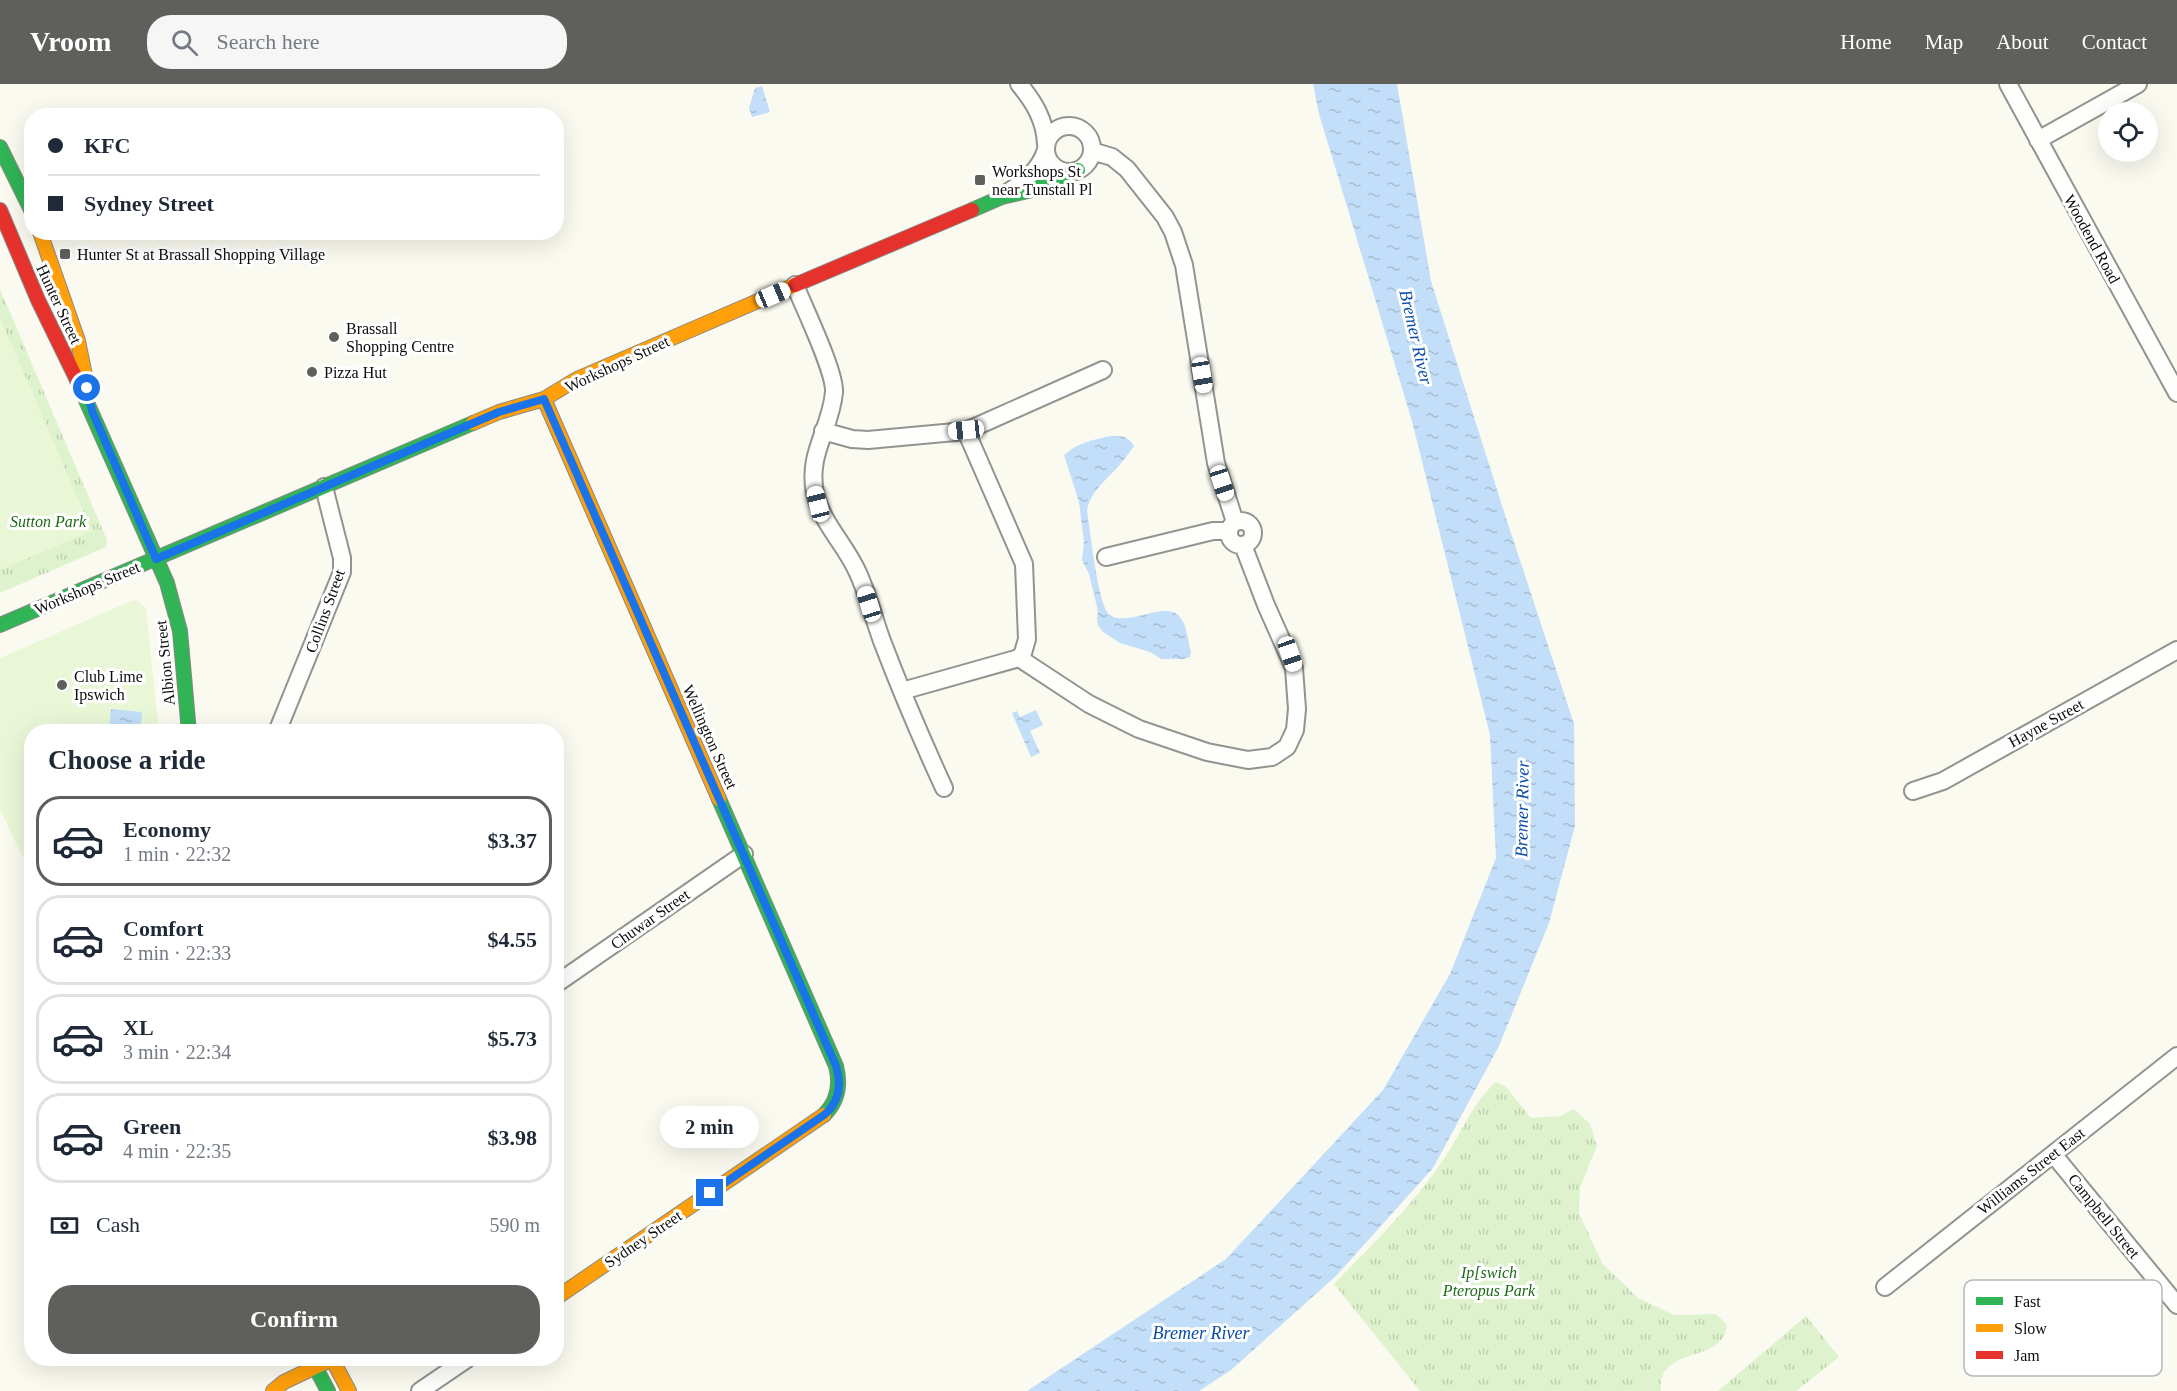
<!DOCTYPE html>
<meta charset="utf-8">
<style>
:root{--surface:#fff;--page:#f6f6f7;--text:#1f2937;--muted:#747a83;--line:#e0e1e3;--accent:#5f5f5c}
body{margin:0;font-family:"Times New Roman",serif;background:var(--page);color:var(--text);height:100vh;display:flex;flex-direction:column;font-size:22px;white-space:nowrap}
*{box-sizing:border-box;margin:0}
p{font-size:20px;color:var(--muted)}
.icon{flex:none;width:33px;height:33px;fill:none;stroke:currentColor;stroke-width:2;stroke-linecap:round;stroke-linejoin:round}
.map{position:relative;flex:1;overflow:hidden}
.drawer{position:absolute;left:24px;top:640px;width:540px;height:642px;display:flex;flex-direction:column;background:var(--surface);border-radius:24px;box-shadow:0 6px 24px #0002}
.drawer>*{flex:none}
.hud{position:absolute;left:24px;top:24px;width:540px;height:132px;border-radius:24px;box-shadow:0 6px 24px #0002;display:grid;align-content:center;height:132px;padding:0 24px;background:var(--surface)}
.controls{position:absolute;left:2098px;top:18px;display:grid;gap:12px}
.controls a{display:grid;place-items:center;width:60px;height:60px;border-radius:50%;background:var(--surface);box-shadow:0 6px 24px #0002;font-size:30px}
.end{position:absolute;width:27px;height:27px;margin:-14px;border:8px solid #1a73e8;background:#fff;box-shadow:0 0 0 3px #fff}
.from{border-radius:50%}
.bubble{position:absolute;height:42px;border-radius:21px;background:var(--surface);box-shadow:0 6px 24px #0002;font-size:20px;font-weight:700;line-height:42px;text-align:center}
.car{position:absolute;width:18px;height:36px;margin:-18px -9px;border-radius:8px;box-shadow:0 0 4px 2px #0007;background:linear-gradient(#fff 24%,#345 0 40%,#fff 0 76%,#345 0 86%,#fff 0)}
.hud b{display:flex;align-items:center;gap:21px;height:57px;font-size:22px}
.hud b+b{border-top:2px solid var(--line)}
.hud i{width:15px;height:15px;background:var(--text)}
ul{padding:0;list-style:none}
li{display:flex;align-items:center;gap:18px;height:90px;margin:0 12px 9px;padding:0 12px;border:3px solid var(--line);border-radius:24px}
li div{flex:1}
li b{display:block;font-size:22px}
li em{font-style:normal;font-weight:700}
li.current{border-color:var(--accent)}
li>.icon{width:54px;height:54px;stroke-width:1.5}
h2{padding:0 24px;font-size:27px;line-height:72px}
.pay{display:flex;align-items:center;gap:15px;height:66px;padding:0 24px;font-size:22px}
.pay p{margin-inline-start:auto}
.button{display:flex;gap:12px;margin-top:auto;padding:12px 24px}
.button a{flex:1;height:69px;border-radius:24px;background:var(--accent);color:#fff;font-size:24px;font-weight:700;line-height:69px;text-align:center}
header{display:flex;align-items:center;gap:36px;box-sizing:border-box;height:84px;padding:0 30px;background:var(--accent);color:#fff}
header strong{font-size:28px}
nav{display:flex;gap:33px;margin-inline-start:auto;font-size:21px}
.search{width:420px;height:54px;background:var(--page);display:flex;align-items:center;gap:15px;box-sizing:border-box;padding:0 21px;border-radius:24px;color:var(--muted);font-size:22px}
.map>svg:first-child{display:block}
</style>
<header>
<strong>Vroom</strong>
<div class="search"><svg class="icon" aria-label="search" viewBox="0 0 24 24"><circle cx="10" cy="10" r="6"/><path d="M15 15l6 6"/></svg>Search here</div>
<nav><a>Home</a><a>Map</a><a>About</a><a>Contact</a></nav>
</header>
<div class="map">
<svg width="2177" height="1307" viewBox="0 0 2177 1307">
<defs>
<pattern id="park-tufts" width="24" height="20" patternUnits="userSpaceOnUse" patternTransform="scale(1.5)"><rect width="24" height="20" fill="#def3cd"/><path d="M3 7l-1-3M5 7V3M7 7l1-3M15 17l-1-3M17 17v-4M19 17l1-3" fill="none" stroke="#bdcfaf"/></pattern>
<pattern id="water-ripples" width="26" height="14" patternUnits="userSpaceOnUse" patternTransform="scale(1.5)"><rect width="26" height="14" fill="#c2def8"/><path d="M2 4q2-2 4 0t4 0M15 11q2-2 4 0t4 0" fill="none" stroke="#a6bdd3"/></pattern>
</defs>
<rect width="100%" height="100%" fill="#fafaf0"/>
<path fill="url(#park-tufts)" d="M 0,205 L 107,456 L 106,463 L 0,509 Z
M 1496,998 L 1505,1002 L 1531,1034 L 1560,1032 L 1574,1025 L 1590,1040 L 1597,1062 L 1580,1103 L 1579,1129 L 1602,1179 L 1638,1214 L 1674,1231 L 1716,1230 L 1727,1241 C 1726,1246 1725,1251 1722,1255 C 1704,1277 1658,1267 1661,1307 L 1420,1307 L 1334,1200 C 1371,1162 1409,1125 1439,1082 C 1459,1055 1471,1020 1496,998 Z
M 1806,1232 L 1839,1273 L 1796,1307 L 1718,1307 Z"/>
<path fill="#eaf7d7" d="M 0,234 L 92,447 L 0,486 Z
M 135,516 L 141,519 L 146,525 L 159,648 L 32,648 L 31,778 L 21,770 L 0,725 L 0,574 L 129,518 Z"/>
<path fill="url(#water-ripples)" d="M 1313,0 L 1397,0 L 1431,197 L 1506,434 L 1574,640 L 1575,742 L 1549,839 L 1499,962 L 1433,1084 L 1336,1192 L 1231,1286 L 1199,1307 L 1027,1307 L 1226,1175 L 1383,1006 L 1450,890 L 1496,774 L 1490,651 L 1412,337 L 1319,30 Z
M 762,2 L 770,28 L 752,33 L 749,24 L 755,4 Z
M 1110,352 C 1120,352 1128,351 1134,362 C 1129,369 1123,377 1117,384 C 1105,397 1090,408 1087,427 C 1090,444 1098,521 1109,530 C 1126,545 1165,515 1180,533 C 1187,541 1188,558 1191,568 L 1190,573 L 1184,575 L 1161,575 L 1150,568 L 1120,559 L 1103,548 L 1098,541 L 1097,535 L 1098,527 L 1089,490 L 1082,476 L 1084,458 L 1079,418 L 1064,371 C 1077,359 1093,356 1110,352 Z
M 111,625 L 142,628 L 140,648 L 109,648 Z
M 1036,626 L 1043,641 L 1030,647 L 1040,669 L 1031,673 L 1012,629 L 1017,627 L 1020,633 Z"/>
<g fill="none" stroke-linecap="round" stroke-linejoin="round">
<g stroke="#93938f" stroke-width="20">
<path id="street" d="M 1019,0 C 1034,18 1045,36 1046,60
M 2008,0 L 2177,309
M1046 65a23 23 0 1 1 46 0a23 23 0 1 1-46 0Z
M 2038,56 L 2138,0
M 1092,67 L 1112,73 L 1127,85 L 1165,133 L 1173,148 L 1184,181 L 1216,379 L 1235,438
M 1007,109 C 1025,97 1039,87 1046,66
M 795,201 C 804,224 835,287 834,308 C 831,345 807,369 815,409 C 822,440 846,461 858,489 C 868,511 874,535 882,557 C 901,607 922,656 944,704
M 823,347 L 852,355 L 868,356 L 966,347 L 1103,286
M1229 449a12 12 0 1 1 24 0a12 12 0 1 1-24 0Z
M 1106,473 L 1213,447 L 1229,447
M 1019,574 L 1089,620 L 1139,645 L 1207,668 L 1248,676 L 1272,673 L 1287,663 L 1295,646 L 1297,625 L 1294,584 L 1266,521 L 1243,461
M 902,607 L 1019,574 L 1023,569 L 1027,555 L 1024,480 L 966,347
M 277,648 L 342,488 L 342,474 L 324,403
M 1913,707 L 1943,697 L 2177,566
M 556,900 L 744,770
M 2053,1070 L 2177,1221
M 1885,1203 L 2177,972
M 420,1307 L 467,1275"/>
</g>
<g stroke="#8a8a85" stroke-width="16">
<path id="fast" d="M 0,63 L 32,128
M 972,126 L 1002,113 L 1032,106 L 1078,86
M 77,296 L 167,499 L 180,547 L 189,648
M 0,541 L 473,339
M 719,715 L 836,982 C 841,1001 838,1017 824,1031
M 311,1275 L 328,1307"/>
</g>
<g stroke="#8a8a85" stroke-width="16">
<path id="slow" d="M 40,148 L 78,257 L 86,296
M 544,315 L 719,715
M 473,339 L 499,328 L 544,315 L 577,295 L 795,201
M 556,1214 L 824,1031
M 332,1275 L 349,1307
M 273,1307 L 284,1298 L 332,1275"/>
</g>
<g stroke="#8a8a85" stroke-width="16">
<path id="jam" d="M 0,126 L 38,216 L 77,296
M 795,201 L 972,126"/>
</g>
<use href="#street" stroke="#fefefd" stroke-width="16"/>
<use href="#fast" stroke="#30b455" stroke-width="14"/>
<use href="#slow" stroke="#ff9f0a" stroke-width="14"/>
<use href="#jam" stroke="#e5322d" stroke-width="14"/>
</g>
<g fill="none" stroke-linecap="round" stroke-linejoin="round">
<path stroke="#1a73e8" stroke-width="8" d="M 87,304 L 92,327 L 156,475 L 499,328 L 544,315 L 836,982 C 842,1001 839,1018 824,1031 L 710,1109"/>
</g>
<g fill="#5f5f5c" stroke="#fff" stroke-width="2">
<rect x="974" y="90" width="12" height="12" rx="3"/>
<rect x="59" y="164" width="12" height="12" rx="3"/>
<circle cx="334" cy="253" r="6"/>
<circle cx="312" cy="288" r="6"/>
<circle cx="62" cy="601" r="6"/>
</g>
<g text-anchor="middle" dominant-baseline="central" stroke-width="6" stroke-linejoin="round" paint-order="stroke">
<g font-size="16" fill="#0c0c0c" stroke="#fff" text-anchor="start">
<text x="992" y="87">Workshops St<tspan x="992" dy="18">near Tunstall Pl</tspan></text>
<text x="77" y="170">Hunter St at Brassall Shopping Village</text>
<text x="346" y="244">Brassall<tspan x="346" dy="18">Shopping Centre</tspan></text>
<text x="324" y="288">Pizza Hut</text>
<text x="74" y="592">Club Lime<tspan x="74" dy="18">Ipswich</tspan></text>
</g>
<g font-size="16" fill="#0c0c0c" stroke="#fff">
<text transform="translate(2092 155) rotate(61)">Woodend Road</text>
<text transform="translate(59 220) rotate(65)">Hunter Street</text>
<text transform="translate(617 280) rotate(-25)">Workshops Street</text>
<text transform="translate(87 504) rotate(-23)">Workshops Street</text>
<text transform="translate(325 527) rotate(-70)">Collins Street</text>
<text transform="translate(165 579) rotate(-96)">Albion Street</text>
<text transform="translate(2046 639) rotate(-29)">Hayne Street</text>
<text transform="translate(710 653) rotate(66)">Wellington Street</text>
<text transform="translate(650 835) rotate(-35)">Chuwar Street</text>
<text transform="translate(2031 1087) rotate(-38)">Williams Street East</text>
<text transform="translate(2104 1132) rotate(51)">Campbell Street</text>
<text transform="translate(643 1155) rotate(-34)">Sydney Street</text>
</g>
<g font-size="16" font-style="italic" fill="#1c6a16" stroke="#fff">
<text x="48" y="437">Sutton Park</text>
<text x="1489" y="1188">Ip[swich<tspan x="1489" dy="18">Pteropus Park</tspan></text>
</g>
<g font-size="18" font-style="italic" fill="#094daa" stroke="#fff">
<text transform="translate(1416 253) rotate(77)">Bremer River</text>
<text transform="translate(1522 725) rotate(-89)">Bremer River</text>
<text x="1201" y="1249">Bremer River</text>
</g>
</g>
<rect x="1964" y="1196" width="198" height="96" rx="9" fill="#fff" stroke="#b6b6b6" stroke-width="1.5"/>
<rect x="1976" y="1213" width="27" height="8" fill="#30b455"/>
<rect x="1976" y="1240" width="27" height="8" fill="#ff9f0a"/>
<rect x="1976" y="1267" width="27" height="8" fill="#e5322d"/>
<g font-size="16" fill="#0c0c0c">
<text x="2014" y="1223">Fast</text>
<text x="2014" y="1250">Slow</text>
<text x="2014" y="1277">Jam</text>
</g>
</svg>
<div class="controls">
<a><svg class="icon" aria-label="locate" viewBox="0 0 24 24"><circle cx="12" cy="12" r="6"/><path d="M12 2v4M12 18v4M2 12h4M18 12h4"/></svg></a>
</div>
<i class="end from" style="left:87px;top:304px"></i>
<i class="end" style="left:710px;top:1109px"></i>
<div class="bubble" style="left:660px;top:1022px;width:99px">2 min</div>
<i class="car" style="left:773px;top:211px;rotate:67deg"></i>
<i class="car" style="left:1202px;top:291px;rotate:171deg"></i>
<i class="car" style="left:966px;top:346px;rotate:264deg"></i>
<i class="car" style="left:1222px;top:399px;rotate:162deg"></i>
<i class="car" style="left:818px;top:420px;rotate:346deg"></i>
<i class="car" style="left:869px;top:520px;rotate:343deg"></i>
<i class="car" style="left:1290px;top:570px;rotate:161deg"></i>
<div class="hud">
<b><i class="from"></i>KFC</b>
<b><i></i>Sydney Street</b>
</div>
<section class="drawer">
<h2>Choose a ride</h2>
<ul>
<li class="current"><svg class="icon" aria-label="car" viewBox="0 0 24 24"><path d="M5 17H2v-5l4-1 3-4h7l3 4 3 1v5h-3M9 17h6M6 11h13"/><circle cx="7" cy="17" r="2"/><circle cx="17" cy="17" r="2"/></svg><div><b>Economy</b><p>1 min · 22:32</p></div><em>$3.37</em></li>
<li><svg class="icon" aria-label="car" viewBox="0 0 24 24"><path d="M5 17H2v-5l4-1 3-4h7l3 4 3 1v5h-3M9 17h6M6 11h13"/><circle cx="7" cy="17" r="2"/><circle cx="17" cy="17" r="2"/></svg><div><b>Comfort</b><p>2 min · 22:33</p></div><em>$4.55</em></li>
<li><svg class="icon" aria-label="car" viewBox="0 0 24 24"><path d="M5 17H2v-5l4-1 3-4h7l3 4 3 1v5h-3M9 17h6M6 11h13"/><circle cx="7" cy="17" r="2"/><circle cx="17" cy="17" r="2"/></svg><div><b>XL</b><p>3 min · 22:34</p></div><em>$5.73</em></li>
<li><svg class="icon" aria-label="car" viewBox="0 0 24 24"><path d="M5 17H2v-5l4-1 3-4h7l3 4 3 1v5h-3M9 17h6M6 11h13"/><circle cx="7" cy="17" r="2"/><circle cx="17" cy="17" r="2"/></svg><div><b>Green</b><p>4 min · 22:35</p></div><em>$3.98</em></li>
</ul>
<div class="pay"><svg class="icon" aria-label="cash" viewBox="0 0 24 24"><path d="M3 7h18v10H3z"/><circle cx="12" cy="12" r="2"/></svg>Cash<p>590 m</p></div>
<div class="button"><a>Confirm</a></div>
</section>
</div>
